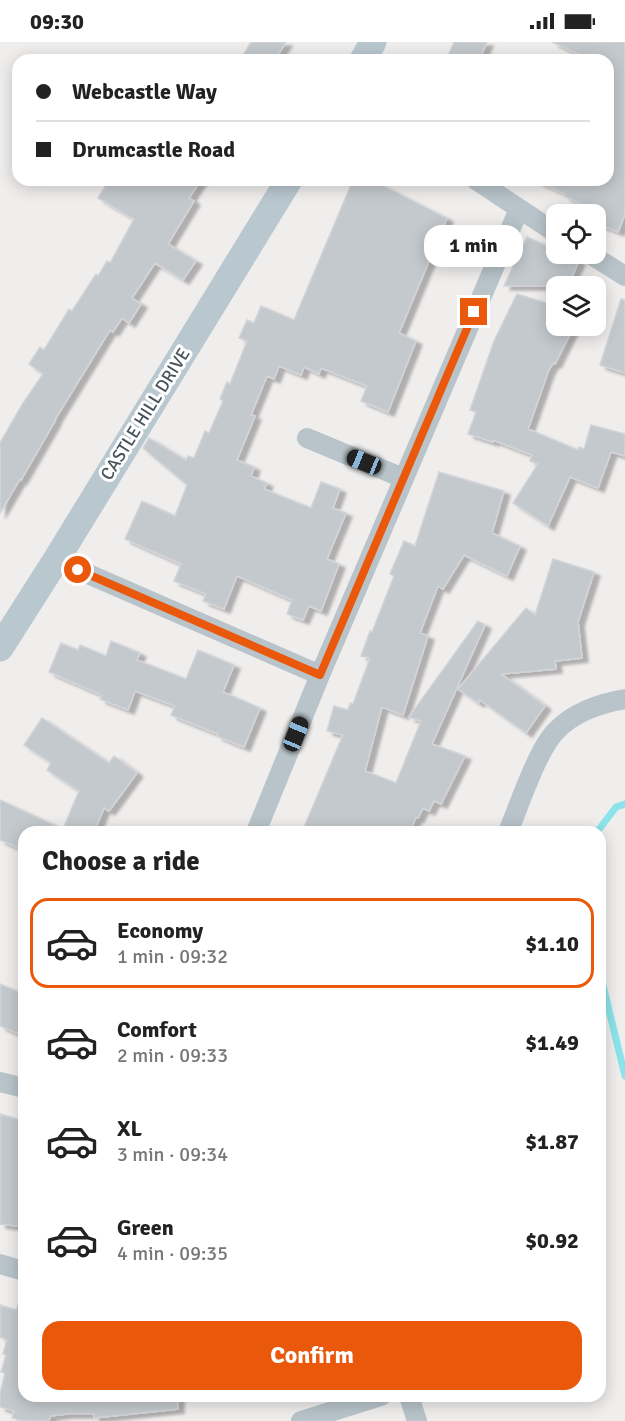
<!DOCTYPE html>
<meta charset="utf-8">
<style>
:root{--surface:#fff;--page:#f2f2f2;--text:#222;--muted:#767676;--line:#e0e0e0;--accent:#ea580c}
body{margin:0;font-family:Signika,sans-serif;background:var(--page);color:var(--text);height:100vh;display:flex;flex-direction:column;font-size:22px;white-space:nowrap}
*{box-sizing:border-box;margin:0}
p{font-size:20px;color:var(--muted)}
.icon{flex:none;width:33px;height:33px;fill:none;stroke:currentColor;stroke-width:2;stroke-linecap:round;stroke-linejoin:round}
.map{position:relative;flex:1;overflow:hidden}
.details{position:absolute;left:18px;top:784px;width:588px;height:576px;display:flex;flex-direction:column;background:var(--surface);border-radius:18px;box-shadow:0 3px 15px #0003}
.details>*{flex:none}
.hud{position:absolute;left:12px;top:12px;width:602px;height:132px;border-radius:18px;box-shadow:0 3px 15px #0003;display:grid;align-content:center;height:132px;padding:0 24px;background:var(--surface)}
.buttons{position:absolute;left:546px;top:162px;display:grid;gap:12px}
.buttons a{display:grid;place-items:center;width:60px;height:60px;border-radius:12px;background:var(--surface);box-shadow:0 3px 15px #0003;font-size:30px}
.end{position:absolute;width:27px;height:27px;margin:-14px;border:8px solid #ea580c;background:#fff;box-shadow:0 0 0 3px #fff}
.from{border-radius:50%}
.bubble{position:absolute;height:42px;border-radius:18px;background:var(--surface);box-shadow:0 3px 15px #0003;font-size:20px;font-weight:700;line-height:42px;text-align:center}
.car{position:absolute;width:18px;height:36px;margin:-18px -9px;border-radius:8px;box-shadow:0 0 4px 2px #0007;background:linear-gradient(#222 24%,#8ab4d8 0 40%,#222 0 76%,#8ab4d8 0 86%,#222 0)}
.hud b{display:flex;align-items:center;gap:21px;height:57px;font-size:22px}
.hud b+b{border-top:2px solid var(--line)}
.hud i{width:15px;height:15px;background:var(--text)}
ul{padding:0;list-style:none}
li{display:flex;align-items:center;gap:18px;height:90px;margin:0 12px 9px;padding:0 12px;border:3px solid transparent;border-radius:18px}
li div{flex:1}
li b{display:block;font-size:22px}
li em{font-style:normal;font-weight:700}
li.on{border-color:var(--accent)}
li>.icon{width:54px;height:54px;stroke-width:1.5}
h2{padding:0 24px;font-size:27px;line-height:72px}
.cta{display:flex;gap:12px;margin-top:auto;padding:12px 24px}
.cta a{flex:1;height:69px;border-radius:18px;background:var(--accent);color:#fff;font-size:24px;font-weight:700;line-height:69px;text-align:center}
.status{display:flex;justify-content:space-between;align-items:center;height:42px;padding:0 30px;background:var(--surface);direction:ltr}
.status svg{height:16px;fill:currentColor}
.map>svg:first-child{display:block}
</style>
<div class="status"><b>09:30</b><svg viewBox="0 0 49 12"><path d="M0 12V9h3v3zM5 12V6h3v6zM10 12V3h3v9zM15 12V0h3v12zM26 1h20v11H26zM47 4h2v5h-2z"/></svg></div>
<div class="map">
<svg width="625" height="1379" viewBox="0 0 625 1379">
<defs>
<filter id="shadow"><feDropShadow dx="6" dy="4" stdDeviation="1.5" flood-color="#0004"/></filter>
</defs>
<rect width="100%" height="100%" fill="#f0eded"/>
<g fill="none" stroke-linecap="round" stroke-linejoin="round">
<path stroke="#8ae4e9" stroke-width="7" d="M 597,790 L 616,765 L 625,762
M 600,931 L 625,1034"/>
</g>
<path fill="#c4c9cd" stroke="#d1d4d8" stroke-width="1.5" filter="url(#shadow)" d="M 251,0 L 286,0 L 275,18 L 240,18 Z
M 454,0 L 487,0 L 479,18 L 446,18 Z
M 552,0 L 625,0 L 625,172 L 618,190 L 596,181 L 596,169 L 564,154 L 565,152 L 535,138 L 608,138 L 608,18 L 592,18 Z
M 109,138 L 201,138 L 189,156 L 194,159 L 168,202 L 196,219 L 183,238 L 155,221 L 132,256 L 141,262 L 129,281 L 122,276 L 113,290 L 110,288 L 54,379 L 55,379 L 21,438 L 20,437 L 0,471 L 0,401 L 23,361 L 43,332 L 29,322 L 40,305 L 44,308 L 69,267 L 72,269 L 96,232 L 98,234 L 107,219 L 110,221 L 134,177 L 98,156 Z
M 353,138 L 372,138 L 447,176 L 399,291 L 416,299 L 388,370 L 361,359 L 367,344 L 321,326 L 319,332 L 304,325 L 301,333 L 279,324 L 274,337 L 267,334 L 251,373 L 255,374 L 237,418 L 254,425 L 251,434 L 267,441 L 264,447 L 311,466 L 321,440 L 340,447 L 333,466 L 346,471 L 327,517 L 339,522 L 321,569 L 309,564 L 303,578 L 287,572 L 292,558 L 237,534 L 224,567 L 203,559 L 206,552 L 174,539 L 181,522 L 125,497 L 142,459 L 175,474 L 187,443 L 143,406 L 149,396 L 186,418 L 188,414 L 194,416 L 205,389 L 209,391 L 223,359 L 220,357 L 227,340 L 230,342 L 247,299 L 239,296 L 247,278 L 254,281 L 261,264 L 294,278 Z
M 527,195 L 556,208 L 556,212 L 563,212 L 579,219 L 568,243 L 556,238 L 556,244 L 504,244 Z
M 517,252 L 556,264 L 556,284 L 574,284 L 555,322 L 553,321 L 548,330 L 528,387 L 578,408 L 579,405 L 584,407 L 591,383 L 625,392 L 625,414 L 611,410 L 598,446 L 570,435 L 548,484 L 513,461 L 538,422 L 530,419 L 532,413 L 493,398 L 493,400 L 468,392 L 476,370 L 470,368 L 494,299 Z
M 621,257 L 625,258 L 625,331 L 600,323 Z
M 439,430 L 504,449 L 492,491 L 520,504 L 507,534 L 464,513 L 443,547 L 438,544 L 420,591 L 428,594 L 403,673 L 382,665 L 365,729 L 396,741 L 421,679 L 409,675 L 478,579 L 485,583 L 432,702 L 465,714 L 441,762 L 434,759 L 429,769 L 423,766 L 418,776 L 416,775 L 410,790 L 302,790 L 343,693 L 327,689 L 334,664 L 348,668 L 350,661 L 353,662 L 370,616 L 361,614 L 370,589 L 372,590 L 394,534 L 390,532 L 404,499 L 415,504 Z
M 553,517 L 594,530 L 578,580 L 582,616 L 555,619 L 556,627 L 501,632 L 545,664 L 526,691 L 480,658 L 478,661 L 458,647 L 526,566 L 535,573 Z
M 111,599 L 140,611 L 137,618 L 186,637 L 198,608 L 234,623 L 223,650 L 260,666 L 244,705 L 217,694 L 218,692 L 171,673 L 175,664 L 135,649 L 128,668 L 100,657 L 102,653 L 49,630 L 61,601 L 78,608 L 80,603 L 106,614 Z
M 42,676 L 109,721 L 114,714 L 137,731 L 109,769 L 104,766 L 94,790 L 24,790 L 24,808 L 0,798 L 0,758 L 63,787 L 79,749 L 47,728 L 51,721 L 24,703 Z
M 0,942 L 24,952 L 24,994 L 0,984 Z
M 0,1072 L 24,1079 L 24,1185 L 0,1182 Z
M 20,1258 L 24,1259 L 24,1354 L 178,1354 L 178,1367 L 94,1376 L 94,1372 L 67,1372 L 50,1374 L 49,1379 L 24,1379 L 12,1376 L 14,1369 L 0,1365 L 0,1351 L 5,1331 L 1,1330 L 6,1313 L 3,1312 L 7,1298 L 0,1295 L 0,1263 L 16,1268 Z"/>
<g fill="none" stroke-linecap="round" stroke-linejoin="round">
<path stroke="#b8c4ca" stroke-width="20" d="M 476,138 L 556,191
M 590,212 L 625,234
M 307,396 L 403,436
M 56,518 L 320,633
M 256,790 L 320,633 L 519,167
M 508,790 C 519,764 537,709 555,690 C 572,671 600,661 625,657
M 0,1040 L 24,1046
M 0,1222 L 24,1229
M 409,1354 L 417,1379
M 301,1379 L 381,1354"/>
<path stroke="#b9c7cf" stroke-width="27" d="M 363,18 L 373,0
M 0,606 L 56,518 L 289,138"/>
</g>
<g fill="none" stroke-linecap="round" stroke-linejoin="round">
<path stroke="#ea580c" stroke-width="8" d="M 78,528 L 320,633 L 474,270"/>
</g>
<g text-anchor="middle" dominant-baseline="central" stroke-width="6" stroke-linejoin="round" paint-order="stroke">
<g font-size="18" fill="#46535a" stroke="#fff">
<text transform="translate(145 372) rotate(-58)">CASTLE HILL DRIVE</text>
</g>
</g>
</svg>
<div class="buttons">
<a><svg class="icon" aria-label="locate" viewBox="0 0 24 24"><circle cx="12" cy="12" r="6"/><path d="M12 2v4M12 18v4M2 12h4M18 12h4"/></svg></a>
<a><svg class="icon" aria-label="layers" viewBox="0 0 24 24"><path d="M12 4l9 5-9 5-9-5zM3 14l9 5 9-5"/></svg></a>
</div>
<i class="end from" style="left:78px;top:528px"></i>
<i class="end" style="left:474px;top:270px"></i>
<div class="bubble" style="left:424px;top:183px;width:99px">1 min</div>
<i class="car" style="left:364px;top:420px;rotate:292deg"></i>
<i class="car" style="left:296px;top:692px;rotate:22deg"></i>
<div class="hud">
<b><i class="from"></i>Webcastle Way</b>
<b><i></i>Drumcastle Road</b>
</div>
<section class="details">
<h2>Choose a ride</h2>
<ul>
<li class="on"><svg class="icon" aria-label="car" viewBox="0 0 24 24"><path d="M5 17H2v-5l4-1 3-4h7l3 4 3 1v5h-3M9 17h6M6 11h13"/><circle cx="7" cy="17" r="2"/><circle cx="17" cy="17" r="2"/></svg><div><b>Economy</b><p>1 min · 09:32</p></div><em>$1.10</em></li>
<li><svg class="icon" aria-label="car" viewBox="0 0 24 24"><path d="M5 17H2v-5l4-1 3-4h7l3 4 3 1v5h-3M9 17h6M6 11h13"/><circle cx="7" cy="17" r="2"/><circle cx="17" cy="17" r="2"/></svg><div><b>Comfort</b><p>2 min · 09:33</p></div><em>$1.49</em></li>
<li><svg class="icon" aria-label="car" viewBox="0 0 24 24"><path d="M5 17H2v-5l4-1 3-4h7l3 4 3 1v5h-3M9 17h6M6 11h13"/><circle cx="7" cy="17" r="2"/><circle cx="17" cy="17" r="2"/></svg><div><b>XL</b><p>3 min · 09:34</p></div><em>$1.87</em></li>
<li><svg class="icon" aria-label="car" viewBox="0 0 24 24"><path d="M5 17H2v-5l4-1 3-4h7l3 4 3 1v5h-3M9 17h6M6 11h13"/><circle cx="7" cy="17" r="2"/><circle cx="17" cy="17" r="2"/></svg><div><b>Green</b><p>4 min · 09:35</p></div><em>$0.92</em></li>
</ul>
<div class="cta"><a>Confirm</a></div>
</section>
</div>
